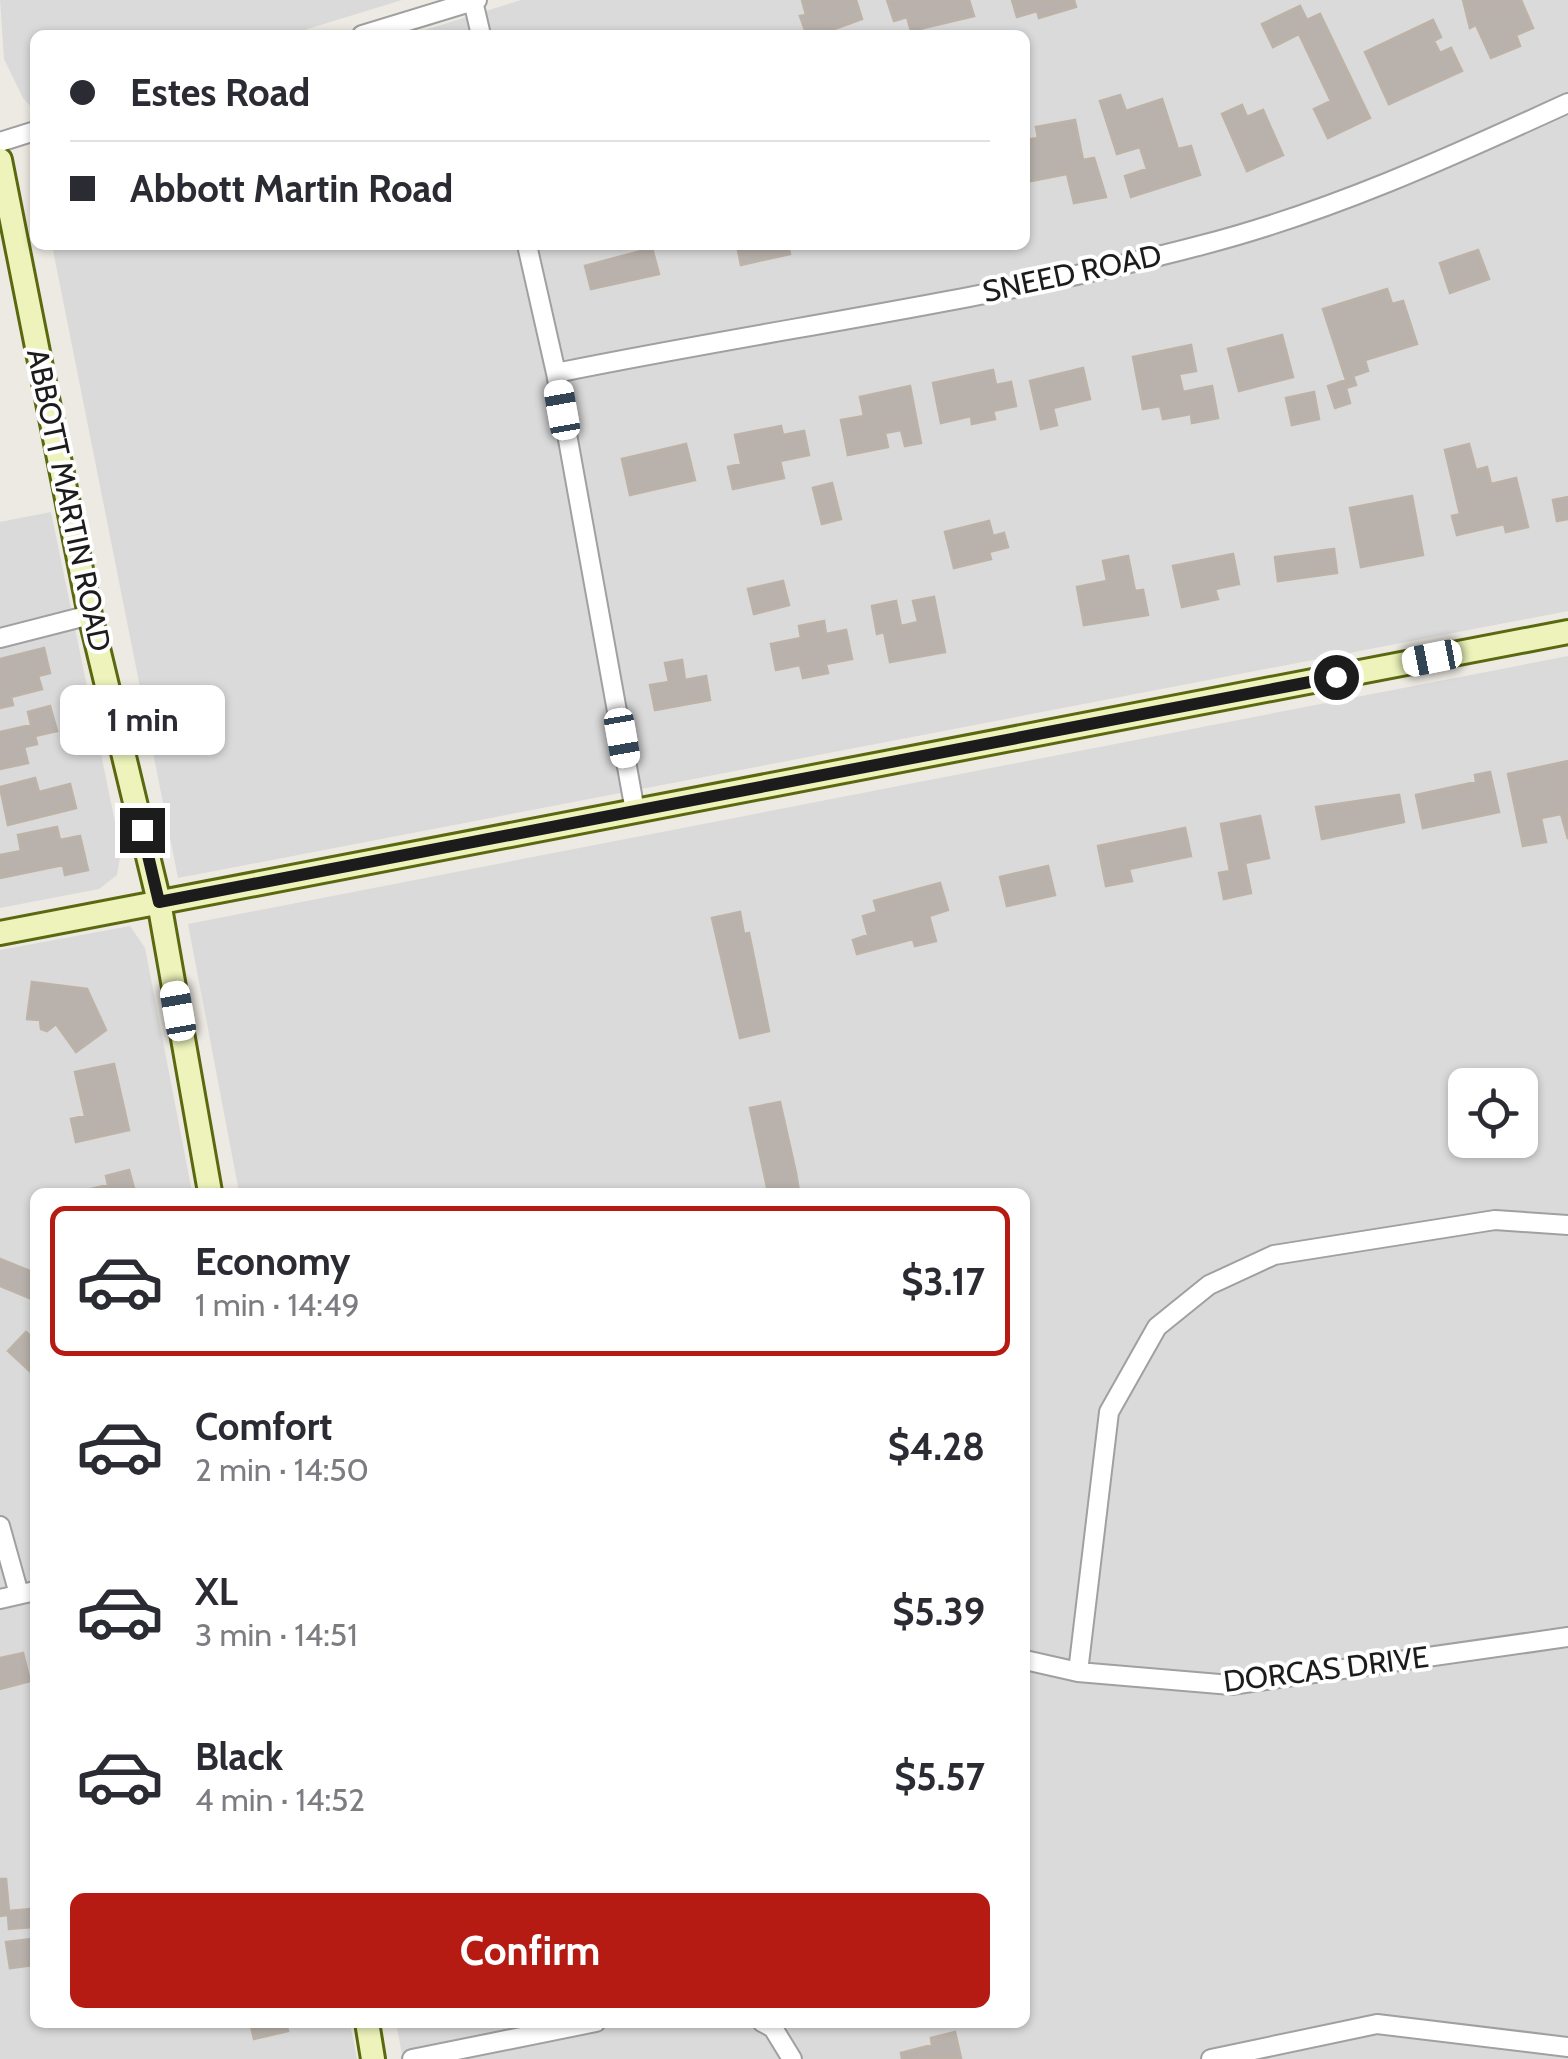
<!DOCTYPE html>
<meta charset="utf-8">
<style>
:root{--surface:#fff;--page:#f2f2f3;--text:#2b2b33;--muted:#7c7c81;--line:#e1e1e2;--accent:#b61b13}
body{margin:0;font-family:Cabin,sans-serif;background:var(--page);color:var(--text);height:100vh;display:flex;flex-direction:column;font-size:38px;white-space:nowrap}
*{box-sizing:border-box;margin:0}
p{font-size:32px;color:var(--muted)}
.icon{flex:none;width:55px;height:55px;fill:none;stroke:currentColor;stroke-width:2;stroke-linecap:round;stroke-linejoin:round}
.map{position:relative;flex:1;overflow:hidden}
.drawer{position:absolute;left:30px;top:1188px;width:1000px;height:840px;display:flex;flex-direction:column;background:var(--surface);border-radius:15px;box-shadow:0 2px 8px #0004}
.drawer>*{flex:none}
.top-card{position:absolute;left:30px;top:30px;width:1000px;height:220px;border-radius:15px;box-shadow:0 2px 8px #0004;display:grid;align-content:center;height:220px;padding:0 40px;background:var(--surface)}
.controls{position:absolute;left:1448px;top:1068px;display:grid;gap:20px}
.controls a{display:grid;place-items:center;width:90px;height:90px;border-radius:15px;background:var(--surface);box-shadow:0 2px 8px #0004;font-size:50px}
.end{position:absolute;width:45px;height:45px;margin:-22px;border:12px solid #1c1c1c;background:#fff;box-shadow:0 0 0 5px #fff}
.from{border-radius:50%}
.bubble{position:absolute;height:70px;border-radius:15px;background:var(--surface);box-shadow:0 2px 8px #0004;font-size:32px;font-weight:700;line-height:70px;text-align:center}
.car{position:absolute;width:30px;height:60px;margin:-30px -15px;border-radius:12px;box-shadow:0 0 8px 2px #0007;background:linear-gradient(#fff 24%,#345 0 40%,#fff 0 76%,#345 0 86%,#fff 0)}
.top-card b{display:flex;align-items:center;gap:35px;height:95px;font-size:38px}
.top-card b+b{border-top:2px solid var(--line)}
.top-card i{width:25px;height:25px;background:var(--text)}
ul{padding:18px 0 0;list-style:none}
li{display:flex;align-items:center;gap:30px;height:150px;margin:0 20px 15px;padding:0 20px;border:5px solid transparent;border-radius:15px}
li div{flex:1}
li b{display:block;font-size:38px}
li em{font-style:normal;font-weight:700}
li.selected{border-color:var(--accent)}
li>.icon{width:90px;height:90px;stroke-width:1.5}
.action{display:flex;gap:20px;margin-top:auto;padding:20px 40px}
.action a{flex:1;height:115px;border-radius:15px;background:var(--accent);color:#fff;font-size:40px;font-weight:700;line-height:115px;text-align:center}
.map>svg:first-child{display:block}
</style>
<div class="map">
<svg width="1568" height="2059" viewBox="0 0 1568 2059">
<rect width="100%" height="100%" fill="#edeae3"/>
<path fill="#dadada" fill-rule="evenodd" d="M 0,0 L 402,0 L 288,35 L 35,35 L 35,111 L 23,98 L 4,59 Z
M 521,0 L 1568,0 L 1568,611 L 178,878 L 52,245 L 1025,245 L 1025,35 L 409,35 Z
M 51,512 L 121,851 L 117,875 L 99,889 L 0,908 L 0,522 Z
M 1568,656 L 1568,2059 L 403,2059 L 396,2023 L 1025,2022 L 1025,1192 L 239,1192 L 188,924 ZM 1465,1085 L 1520,1085 L 1520,1140 L 1465,1140 Z
M 130,926 L 145,948 L 192,1192 L 35,1192 L 35,2022 L 350,2023 L 357,2059 L 0,2059 L 0,950 Z"/>
<path fill="#b9b2ac" stroke="#bdb2a7" stroke-width="2.5" d="M 802,0 L 856,0 L 862,19 L 818,35 L 800,35 L 806,33 L 800,16 L 806,15 Z
M 887,0 L 969,0 L 974,16 L 911,31 L 907,17 L 894,21 Z
M 1012,0 L 1074,0 L 1076,7 L 1039,18 L 1037,11 L 1017,17 Z
M 1463,0 L 1521,0 L 1533,28 L 1516,35 L 1520,46 L 1491,58 L 1476,25 L 1470,28 Z
M 1300,6 L 1307,20 L 1320,14 L 1370,118 L 1328,138 L 1314,109 L 1331,101 L 1299,34 L 1273,47 L 1262,24 Z
M 1433,20 L 1441,37 L 1434,41 L 1440,53 L 1451,48 L 1462,71 L 1389,104 L 1365,52 Z
M 1120,95 L 1126,111 L 1162,99 L 1178,149 L 1191,146 L 1200,175 L 1131,197 L 1125,176 L 1147,169 L 1140,147 L 1117,154 L 1100,101 Z
M 1242,105 L 1247,117 L 1263,110 L 1283,155 L 1247,171 L 1222,114 Z
M 1075,120 L 1083,160 L 1094,158 L 1106,197 L 1074,203 L 1067,174 L 1026,182 L 1025,140 L 1038,138 L 1036,127 Z
M 737,245 L 788,245 L 790,254 L 741,265 Z
M 652,248 L 659,274 L 591,289 L 585,266 Z
M 1478,250 L 1489,279 L 1450,293 L 1440,263 Z
M 1387,289 L 1392,304 L 1403,301 L 1417,344 L 1365,360 L 1368,371 L 1353,376 L 1356,385 L 1346,388 L 1350,403 L 1335,408 L 1328,386 L 1346,380 L 1323,309 Z
M 1282,335 L 1293,377 L 1239,391 L 1228,349 Z
M 1191,345 L 1196,371 L 1179,374 L 1183,392 L 1212,386 L 1218,418 L 1192,423 L 1191,414 L 1163,419 L 1160,406 L 1143,409 L 1133,357 Z
M 1083,368 L 1090,399 L 1053,408 L 1057,425 L 1041,429 L 1030,381 Z
M 993,370 L 996,385 L 1011,382 L 1016,406 L 993,411 L 995,419 L 972,424 L 971,416 L 941,423 L 933,383 Z
M 910,386 L 921,443 L 905,446 L 901,430 L 885,433 L 888,447 L 848,455 L 841,420 L 864,416 L 860,397 Z
M 1314,392 L 1319,419 L 1292,425 L 1286,398 Z
M 781,426 L 783,435 L 804,431 L 809,455 L 780,461 L 784,478 L 733,489 L 728,467 L 741,464 L 735,435 Z
M 686,444 L 695,480 L 630,495 L 622,459 Z
M 1469,444 L 1476,470 L 1487,467 L 1491,484 L 1516,478 L 1528,527 L 1506,532 L 1504,524 L 1457,535 L 1452,516 L 1460,514 L 1445,450 Z
M 832,483 L 841,519 L 822,524 L 813,488 Z
M 1412,496 L 1423,555 L 1361,567 L 1350,508 Z
M 1568,497 L 1568,519 L 1557,521 L 1553,500 Z
M 989,521 L 993,536 L 1004,533 L 1008,547 L 989,552 L 991,559 L 954,568 L 945,532 Z
M 1334,549 L 1337,573 L 1278,581 L 1275,557 Z
M 1233,554 L 1239,584 L 1215,589 L 1218,599 L 1182,607 L 1173,566 Z
M 1128,556 L 1135,591 L 1143,590 L 1148,615 L 1084,625 L 1077,587 L 1107,581 L 1103,561 Z
M 783,581 L 789,605 L 754,614 L 748,589 Z
M 934,597 L 945,652 L 890,662 L 884,632 L 877,634 L 872,606 L 896,601 L 901,626 L 918,622 L 913,601 Z
M 824,621 L 826,634 L 846,630 L 852,659 L 826,664 L 828,673 L 803,678 L 800,665 L 776,670 L 771,644 L 801,638 L 799,626 Z
M 44,648 L 50,673 L 38,676 L 42,689 L 11,697 L 13,705 L 0,708 L 0,659 Z
M 682,660 L 685,680 L 706,676 L 710,700 L 655,710 L 650,685 L 669,682 L 665,663 Z
M 50,706 L 57,731 L 35,736 L 37,744 L 24,747 L 28,763 L 0,769 L 0,732 L 31,725 L 28,712 Z
M 1568,761 L 1568,839 L 1561,814 L 1541,818 L 1546,842 L 1523,846 L 1508,774 Z
M 1490,772 L 1499,812 L 1423,828 L 1416,795 L 1476,782 L 1475,775 Z
M 35,778 L 39,792 L 70,784 L 76,808 L 8,825 L 0,787 Z
M 1399,795 L 1404,822 L 1322,839 L 1316,807 Z
M 1260,816 L 1269,858 L 1245,863 L 1251,893 L 1224,899 L 1219,873 L 1230,871 L 1221,824 Z
M 57,827 L 60,840 L 80,836 L 88,870 L 65,875 L 63,865 L 0,878 L 0,855 L 21,851 L 18,835 Z
M 1185,828 L 1191,856 L 1129,869 L 1132,881 L 1106,886 L 1098,846 Z
M 1048,866 L 1055,895 L 1007,906 L 1000,877 Z
M 940,883 L 948,910 L 929,916 L 936,941 L 915,946 L 913,939 L 857,954 L 853,940 L 868,935 L 863,916 L 877,912 L 874,901 Z
M 740,912 L 744,934 L 749,933 L 769,1031 L 740,1038 L 712,918 Z
M 32,982 L 87,989 L 106,1030 L 76,1052 L 56,1024 L 47,1031 L 41,1029 L 40,1020 L 27,1019 Z
M 114,1064 L 129,1130 L 76,1142 L 71,1119 L 85,1116 L 75,1072 Z
M 780,1102 L 796,1173 L 799,1192 L 768,1192 L 750,1108 Z
M 129,1170 L 135,1192 L 92,1192 L 91,1189 L 108,1185 L 106,1176 Z
M 0,1259 L 35,1273 L 34,1300 L 0,1286 Z
M 26,1332 L 35,1340 L 35,1376 L 8,1351 Z
M 23,1653 L 30,1681 L 0,1689 L 0,1658 Z
M 0,1879 L 6,1879 L 9,1911 L 30,1909 L 32,1927 L 9,1929 L 8,1915 L 0,1916 Z
M 33,1939 L 35,1965 L 10,1968 L 6,1942 Z
M 250,2022 L 286,2022 L 288,2031 L 254,2039 Z
M 955,2032 L 961,2058 L 902,2059 L 901,2053 L 932,2045 L 931,2038 Z"/>
<g fill="none" stroke-linecap="round" stroke-linejoin="round">
<g stroke="#a0a0a0" stroke-width="22">
<path id="street" d="M 473,1 L 481,35
M 362,35 L 477,0
M 0,142 L 35,131
M 527,245 L 556,373 L 635,811
M 556,373 C 771,329 990,301 1202,245 C 1330,212 1448,158 1568,103
M 0,638 L 90,615
M 0,1526 L 19,1594
M 0,1599 L 35,1591
M 1025,1660 L 1078,1672 L 1231,1685 L 1568,1637
M 1078,1672 L 1109,1412 L 1157,1327 L 1209,1285 L 1274,1255 L 1495,1220 L 1568,1225
M 762,2022 L 773,2028 L 792,2059
M 412,2059 L 596,2022
M 1211,2059 L 1377,2024 L 1568,2047"/>
</g>
<g stroke="#5a680f" stroke-width="28">
<path id="secondary" d="M 0,160 L 90,615 L 159,902 L 210,1192
M 0,933 L 1568,632
M 367,2022 L 373,2059"/>
</g>
<use href="#street" stroke="#fff" stroke-width="18"/>
<use href="#secondary" stroke="#edf3bb" stroke-width="22"/>
</g>
<g fill="none" stroke-linecap="round" stroke-linejoin="round">
<path stroke="#1c1c1c" stroke-width="12" d="M 142,830 L 159,902 L 1336,677"/>
</g>
<g text-anchor="middle" dominant-baseline="central" stroke-width="8" stroke-linejoin="round" paint-order="stroke">
<g font-size="30" fill="#1c1c1c" stroke="#fff">
<text transform="translate(1072 273) rotate(-12)">SNEED ROAD</text>
<text transform="translate(69 500) rotate(78)">ABBOTT MARTIN ROAD</text>
<text transform="translate(1326 1669) rotate(-7)">DORCAS DRIVE</text>
</g>
</g>
</svg>
<div class="controls">
<a><svg class="icon" aria-label="locate" viewBox="0 0 24 24"><circle cx="12" cy="12" r="6"/><path d="M12 2v4M12 18v4M2 12h4M18 12h4"/></svg></a>
</div>
<i class="end from" style="left:1336px;top:677px"></i>
<i class="end" style="left:142px;top:830px"></i>
<div class="bubble" style="left:60px;top:685px;width:165px">1 min</div>
<i class="car" style="left:562px;top:410px;rotate:350deg"></i>
<i class="car" style="left:1432px;top:658px;rotate:259deg"></i>
<i class="car" style="left:622px;top:738px;rotate:170deg"></i>
<i class="car" style="left:178px;top:1011px;rotate:350deg"></i>
<div class="top-card">
<b><i class="from"></i>Estes Road</b>
<b><i></i>Abbott Martin Road</b>
</div>
<section class="drawer">
<ul>
<li class="selected"><svg class="icon" aria-label="car" viewBox="0 0 24 24"><path d="M5 17H2v-5l4-1 3-4h7l3 4 3 1v5h-3M9 17h6M6 11h13"/><circle cx="7" cy="17" r="2"/><circle cx="17" cy="17" r="2"/></svg><div><b>Economy</b><p>1 min · 14:49</p></div><em>$3.17</em></li>
<li><svg class="icon" aria-label="car" viewBox="0 0 24 24"><path d="M5 17H2v-5l4-1 3-4h7l3 4 3 1v5h-3M9 17h6M6 11h13"/><circle cx="7" cy="17" r="2"/><circle cx="17" cy="17" r="2"/></svg><div><b>Comfort</b><p>2 min · 14:50</p></div><em>$4.28</em></li>
<li><svg class="icon" aria-label="car" viewBox="0 0 24 24"><path d="M5 17H2v-5l4-1 3-4h7l3 4 3 1v5h-3M9 17h6M6 11h13"/><circle cx="7" cy="17" r="2"/><circle cx="17" cy="17" r="2"/></svg><div><b>XL</b><p>3 min · 14:51</p></div><em>$5.39</em></li>
<li><svg class="icon" aria-label="car" viewBox="0 0 24 24"><path d="M5 17H2v-5l4-1 3-4h7l3 4 3 1v5h-3M9 17h6M6 11h13"/><circle cx="7" cy="17" r="2"/><circle cx="17" cy="17" r="2"/></svg><div><b>Black</b><p>4 min · 14:52</p></div><em>$5.57</em></li>
</ul>
<div class="action"><a>Confirm</a></div>
</section>
</div>
